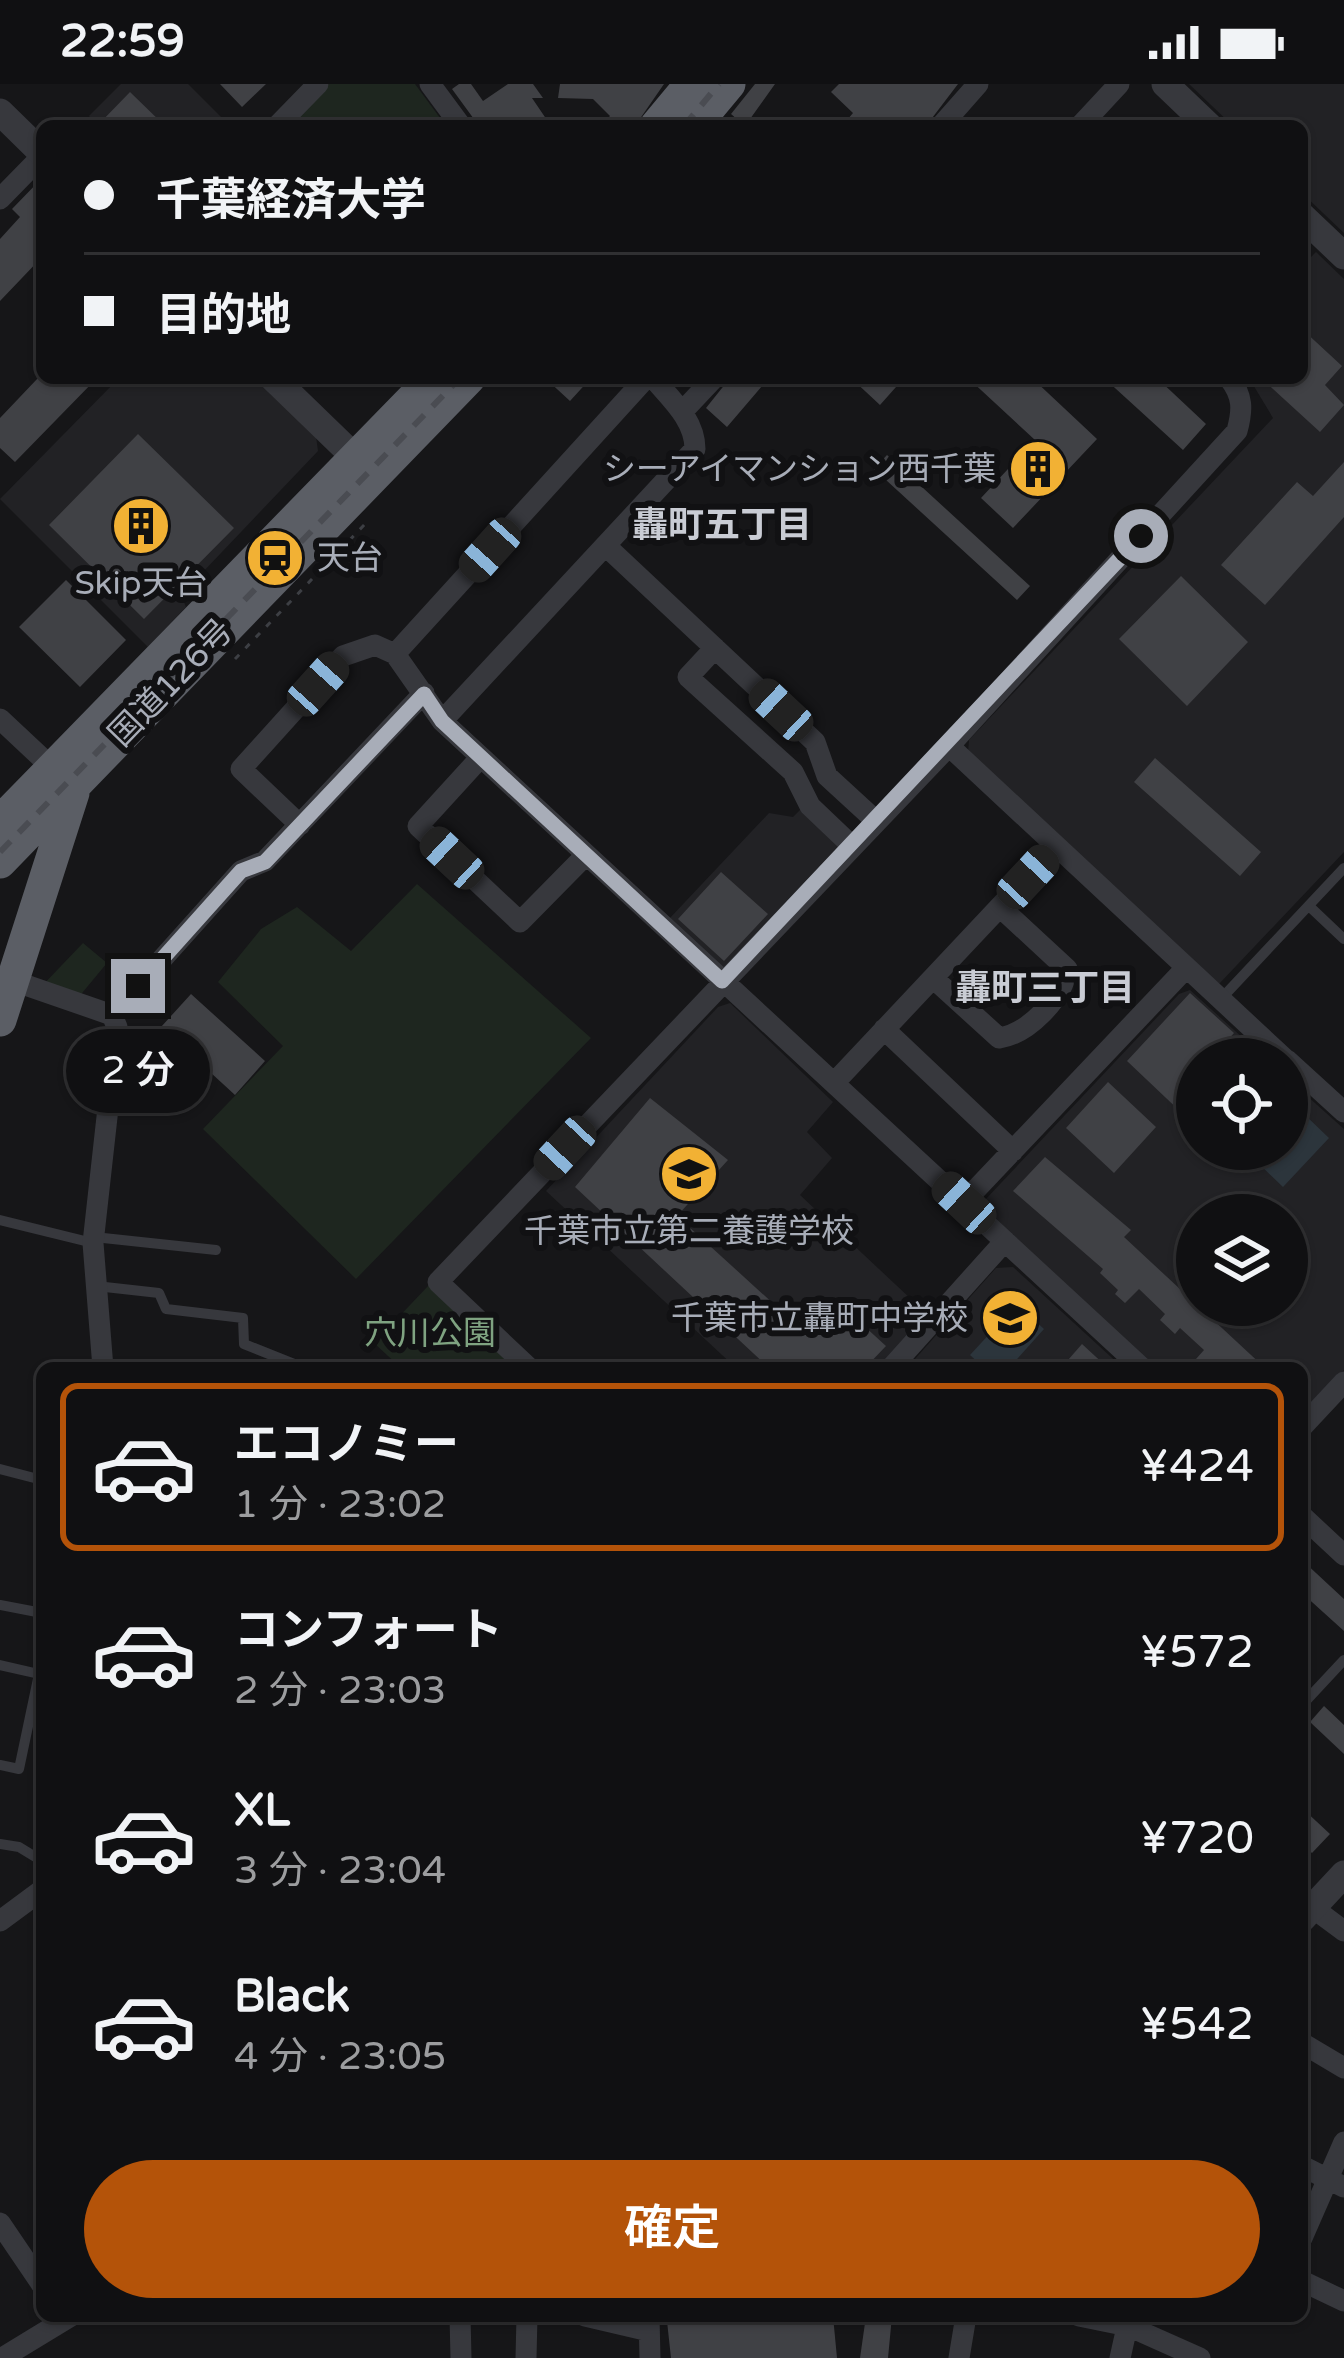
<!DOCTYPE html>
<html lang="ja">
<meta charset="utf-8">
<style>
:root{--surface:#101012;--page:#1e1e20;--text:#f1f3f6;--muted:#9c9d9f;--line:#303032;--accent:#b45309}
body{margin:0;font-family:"Varela Round","Noto Sans JP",sans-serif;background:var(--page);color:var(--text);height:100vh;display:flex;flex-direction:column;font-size:45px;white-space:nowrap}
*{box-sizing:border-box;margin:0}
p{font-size:39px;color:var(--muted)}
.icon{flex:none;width:66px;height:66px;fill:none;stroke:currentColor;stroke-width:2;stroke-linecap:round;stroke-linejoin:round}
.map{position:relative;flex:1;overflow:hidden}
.panel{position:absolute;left:36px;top:1278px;width:1272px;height:960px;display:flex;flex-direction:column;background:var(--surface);border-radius:18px;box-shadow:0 3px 9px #0004,0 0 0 3px var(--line)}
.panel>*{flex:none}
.hud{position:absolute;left:36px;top:36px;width:1272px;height:264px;border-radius:18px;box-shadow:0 3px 9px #0004,0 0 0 3px var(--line);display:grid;align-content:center;height:264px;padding:0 48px;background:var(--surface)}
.controls{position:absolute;left:1176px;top:954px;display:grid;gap:24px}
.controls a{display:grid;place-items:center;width:132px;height:132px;border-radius:50%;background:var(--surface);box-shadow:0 3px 9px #0004,0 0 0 3px var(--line);font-size:60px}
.end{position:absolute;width:54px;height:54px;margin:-27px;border:15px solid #a8adb8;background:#111;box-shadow:0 0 0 6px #111}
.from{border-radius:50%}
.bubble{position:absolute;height:84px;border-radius:42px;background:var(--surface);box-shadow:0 3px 9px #0004,0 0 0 3px var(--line);font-size:39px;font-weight:600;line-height:84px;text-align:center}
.car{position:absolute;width:36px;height:72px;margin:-36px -18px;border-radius:15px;box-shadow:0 0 9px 3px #0007;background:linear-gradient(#222 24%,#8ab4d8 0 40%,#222 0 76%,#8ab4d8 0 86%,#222 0)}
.hud b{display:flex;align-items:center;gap:42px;height:114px;font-size:45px}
.hud b+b{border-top:3px solid var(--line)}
.hud i{width:30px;height:30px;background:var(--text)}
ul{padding:21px 0 0;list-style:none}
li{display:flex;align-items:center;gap:36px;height:168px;margin:0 24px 18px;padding:0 24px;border:6px solid transparent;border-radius:18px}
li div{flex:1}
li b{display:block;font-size:45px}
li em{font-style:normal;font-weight:600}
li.active{border-color:var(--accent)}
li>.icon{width:108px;height:108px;stroke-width:1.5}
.action{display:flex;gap:24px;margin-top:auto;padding:24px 48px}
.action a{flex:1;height:138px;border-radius:72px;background:var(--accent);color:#fff;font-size:48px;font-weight:600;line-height:138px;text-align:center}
.status{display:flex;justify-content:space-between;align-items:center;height:84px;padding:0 60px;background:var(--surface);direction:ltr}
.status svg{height:33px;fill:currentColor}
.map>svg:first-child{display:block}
</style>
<div class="status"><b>22:59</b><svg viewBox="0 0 49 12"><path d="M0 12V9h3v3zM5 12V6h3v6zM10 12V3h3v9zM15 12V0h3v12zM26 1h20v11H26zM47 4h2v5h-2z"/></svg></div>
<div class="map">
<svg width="1344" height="2274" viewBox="0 0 1344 2274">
<rect width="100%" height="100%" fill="#161618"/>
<path fill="#222225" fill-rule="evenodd" d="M 121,0 L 188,0 L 230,42 L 99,42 L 89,32 Z
M 1189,0 L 1344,0 L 1344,149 L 1302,109 L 1302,42 L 1233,42 Z
M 1316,168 L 1344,195 L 1344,768 L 1219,900 L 968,669 L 969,656 L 1273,334 L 1249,294 L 1302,294 L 1302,182 Z
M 119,294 L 264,294 L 315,345 L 318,367 L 181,511 L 186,523 L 148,563 L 0,415 Z
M 803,723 L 847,765 L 727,889 L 669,835 L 769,729 L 793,733 Z
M 1190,906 L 1266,975 L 1197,975 L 1197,1065 L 1287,1065 L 1287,994 L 1344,1045 L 1344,1286 L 1302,1331 L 1302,1284 L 1155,1284 L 987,1129 L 984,1117 L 1179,910 ZM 1197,1131 L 1287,1131 L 1287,1221 L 1197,1221 Z
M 730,919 L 833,1018 L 807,1048 L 832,1074 L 800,1111 L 927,1230 L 878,1284 L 736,1284 L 546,1107 L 718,923 Z
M 1013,1183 L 1123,1284 L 907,1284 L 996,1184 Z"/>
<path fill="#1e261f" d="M 329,0 L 415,0 L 446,42 L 286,42 Z
M 417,800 L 591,954 L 356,1195 L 203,1045 L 283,962 L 218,898 L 261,845 L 297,823 L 351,867 Z
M 83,859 L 107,879 L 73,920 L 40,904 Z
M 429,1201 L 517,1284 L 401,1284 L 374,1259 Z"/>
<path fill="#2c353c" d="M 1304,1030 L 1329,1054 L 1283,1103 L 1258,1079 L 1271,1065 L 1287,1065 L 1287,1048 Z
M 1017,1220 L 1044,1245 L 1009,1284 L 984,1284 L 970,1271 Z"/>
<path fill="#404145" d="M 220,0 L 266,0 L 242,23 Z
M 459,0 L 471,0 L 483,17 L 508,0 L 533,0 L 543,14 L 532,14 L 551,42 L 479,42 L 452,5 Z
M 560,0 L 664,0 L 635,42 L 601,42 L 610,32 L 593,15 L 558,14 Z
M 755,0 L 775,0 L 745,42 L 731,30 Z
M 839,0 L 958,0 L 926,42 L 842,42 L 853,29 L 831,8 Z
M 130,8 L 165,42 L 97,42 Z
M 42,94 L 42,173 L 0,217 L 0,155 L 20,133 L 12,125 Z
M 1302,245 L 1342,282 L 1325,301 L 1344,321 L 1320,348 L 1261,294 L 1302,294 Z
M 38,294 L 97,294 L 15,378 L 0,364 L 0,334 Z
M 545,294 L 591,294 L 570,317 Z
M 730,294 L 769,294 L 727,343 L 706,324 Z
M 851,294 L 904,294 L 880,321 Z
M 968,294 L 1032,294 L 1097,355 L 1013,444 L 981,414 L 1035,356 Z
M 1104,294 L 1157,294 L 1206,340 L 1183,366 Z
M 138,350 L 234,444 L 144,535 L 49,441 Z
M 887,371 L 1030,502 L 1017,516 L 874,385 Z
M 1344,378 L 1344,433 L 1265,521 L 1221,481 L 1297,398 L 1313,412 Z
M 1181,492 L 1248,558 L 1187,622 L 1119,555 Z
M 66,496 L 126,556 L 80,603 L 19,543 Z
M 1155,674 L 1261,768 L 1240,792 L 1134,698 Z
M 721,788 L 768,830 L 724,877 L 678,835 Z
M 1190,909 L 1234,949 L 1211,975 L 1197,975 L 1197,1020 L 1185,1032 L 1127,977 Z
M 191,910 L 265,977 L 235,1011 L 161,943 Z
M 1108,998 L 1156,1043 L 1114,1089 L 1066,1044 Z
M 650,1014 L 728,1076 L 677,1132 L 810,1253 L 840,1220 L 886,1262 L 865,1284 L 769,1284 L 575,1103 Z
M 1045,1073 L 1131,1146 L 1124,1153 L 1265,1284 L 1206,1284 L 1196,1275 L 1204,1266 L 1180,1244 L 1175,1250 L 1160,1236 L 1165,1230 L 1139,1205 L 1125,1219 L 1115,1210 L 1118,1206 L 1100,1189 L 1103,1185 L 1013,1107 Z
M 1082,1260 L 1108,1284 L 1061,1284 Z
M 1302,1476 L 1344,1515 L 1344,1547 L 1302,1509 Z
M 1324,1622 L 1344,1641 L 1344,1670 L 1310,1638 Z
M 1302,1724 L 1330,1750 L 1312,1769 L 1302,1760 Z
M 725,2232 L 833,2232 L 837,2274 L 671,2274 L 667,2237 Z
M 866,2232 L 892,2232 L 888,2274 L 860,2274 Z"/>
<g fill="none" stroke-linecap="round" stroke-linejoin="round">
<path stroke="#3d3f44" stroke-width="3" stroke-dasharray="6 9" stroke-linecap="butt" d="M 235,575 L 368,437"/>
<path stroke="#37383d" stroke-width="10" d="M 1309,822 L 1344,855
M 1220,916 L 1344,784
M 0,1136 L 93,1159
M 94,1153 L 216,1166
M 96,1202 L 159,1209 L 166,1225 L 243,1234 L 244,1260 L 304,1284
M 0,1385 L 42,1396
M 0,1521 L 42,1529
M 0,1581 L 39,1590 L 19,1685 L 0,1681
M 1302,1621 L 1344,1576
M 0,1760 L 19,1763 L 42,1777"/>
<path stroke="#37383d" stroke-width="21" d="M 430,0 L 461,42
M 277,42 L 318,0
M 941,42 L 978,0
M 1080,42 L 1119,0
M 0,115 L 42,72
M 682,328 L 714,294
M 607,463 L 815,658 L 827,692 L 876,737
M 715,564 L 688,593 L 793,688 L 810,722 L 852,762
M 395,570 L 646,294
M 0,635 L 61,692
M 442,637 L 695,365 C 695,336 671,315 653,294
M 949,662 L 1285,975
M 481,673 L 418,742 L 520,838 L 585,772
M 300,741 L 241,685 L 343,572 L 375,561 L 395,570 L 442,637 L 1142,1284
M 933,894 L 999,954 C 1028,950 1063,914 1067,885 L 1000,823
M 11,896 L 112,931 L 241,787 L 265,777 L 424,609
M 884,945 L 1013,1067
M 1287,976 L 1344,1028
M 834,999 L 1056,763
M 963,1119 L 1186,884
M 103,1284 L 93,1159 L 117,943 L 112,931
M 529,1284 L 438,1198 L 949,662 L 1237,347 C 1243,325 1243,312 1229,294
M 891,1284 L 1005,1157
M 1302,1343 L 1344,1298
M 1302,1432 L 1344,1471
M 1313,1824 L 1344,1847
M 0,1837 L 42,1806
M 1302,1959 L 1344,1984
M 1302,2082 L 1344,2103
M 0,2139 L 42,2201
M 1302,2154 L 1344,2058
M 1302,2197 L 1344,2217
M 460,2232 L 461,2274
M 585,2232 L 649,2247
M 1079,2232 L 1128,2242 L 1200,2274
M 649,2233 L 650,2274
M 2,2274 L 71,2232
M 526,2274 L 527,2232
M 959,2274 L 966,2232
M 1120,2274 L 1129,2234"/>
<path stroke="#37383d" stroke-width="27" d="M 1165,0 L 1209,42
M 0,28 L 42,69
M 1302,132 L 1344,172
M 273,294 L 367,385
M 1302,1835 L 1344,1790"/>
<path stroke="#5b5e65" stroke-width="33" d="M 656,42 L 691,0
M 694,42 L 729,0
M 0,738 L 433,294
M 0,778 L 469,294
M 0,936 L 73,709"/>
<path stroke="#4a4c52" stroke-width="6" stroke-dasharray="15 12" stroke-linecap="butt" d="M 684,42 L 719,0
M 0,768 L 460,294"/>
</g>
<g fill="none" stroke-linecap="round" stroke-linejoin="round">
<path stroke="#a8adb8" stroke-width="15" d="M 138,902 L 241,787 L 265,778 L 424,610 L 442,637 L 722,897 L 1141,452"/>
</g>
<defs>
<g id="building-disc" transform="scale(3)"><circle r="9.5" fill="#f2b134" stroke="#111113"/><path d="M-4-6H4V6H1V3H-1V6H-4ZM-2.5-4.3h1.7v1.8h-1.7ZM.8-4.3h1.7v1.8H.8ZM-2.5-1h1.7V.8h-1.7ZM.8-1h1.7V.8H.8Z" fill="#111"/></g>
<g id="station-disc" transform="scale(3)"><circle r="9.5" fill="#f2b134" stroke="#111113"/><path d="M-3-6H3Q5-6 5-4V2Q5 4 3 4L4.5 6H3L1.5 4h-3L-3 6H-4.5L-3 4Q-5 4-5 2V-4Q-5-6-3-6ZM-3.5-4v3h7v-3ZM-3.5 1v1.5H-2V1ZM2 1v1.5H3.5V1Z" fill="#111"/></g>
<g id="school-disc" transform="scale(3)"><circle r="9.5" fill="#f2b134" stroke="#111113"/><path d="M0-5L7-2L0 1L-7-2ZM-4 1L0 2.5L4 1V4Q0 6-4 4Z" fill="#111"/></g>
</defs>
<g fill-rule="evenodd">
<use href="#building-disc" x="1038" y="385"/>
<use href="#building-disc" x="141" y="442"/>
<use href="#station-disc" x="275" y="474"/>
<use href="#school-disc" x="689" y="1090"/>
<use href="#school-disc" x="1010" y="1234"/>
</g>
<g text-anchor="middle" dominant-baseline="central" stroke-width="12" stroke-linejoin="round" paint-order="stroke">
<g font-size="33" fill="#a8adb8" stroke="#111113" text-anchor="end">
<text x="996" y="385">シーアイマンション西千葉</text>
<text x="317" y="474" text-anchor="start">天台</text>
<text x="141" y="499" text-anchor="middle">Skip天台</text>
<text x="689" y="1147" text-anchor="middle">千葉市立第二養護学校</text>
<text x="968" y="1234">千葉市立轟町中学校</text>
</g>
<g font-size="33" fill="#a8adb8" stroke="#111113">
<text transform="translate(171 599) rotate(-46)">国道126号</text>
</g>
<g font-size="33" fill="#7fa381" stroke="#111113">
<text x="430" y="1249">穴川公園</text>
</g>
<g font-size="36" font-weight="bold" fill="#c9ccd4" stroke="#111113">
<text x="722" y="441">轟町五丁目</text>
<text x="1045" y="904">轟町三丁目</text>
</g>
</g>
</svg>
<div class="controls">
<a><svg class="icon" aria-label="locate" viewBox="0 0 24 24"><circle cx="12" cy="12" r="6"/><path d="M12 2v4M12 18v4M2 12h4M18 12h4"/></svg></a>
<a><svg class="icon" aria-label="layers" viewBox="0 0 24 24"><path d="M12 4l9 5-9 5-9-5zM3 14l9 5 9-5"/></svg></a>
</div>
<i class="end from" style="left:1141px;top:452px"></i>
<i class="end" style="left:138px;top:902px"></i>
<div class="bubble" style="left:66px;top:945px;width:144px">2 分</div>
<i class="car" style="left:490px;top:466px;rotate:222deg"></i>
<i class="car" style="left:318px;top:600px;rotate:42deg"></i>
<i class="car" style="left:781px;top:626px;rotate:313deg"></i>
<i class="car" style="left:452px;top:774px;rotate:313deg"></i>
<i class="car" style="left:1028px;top:793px;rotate:43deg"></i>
<i class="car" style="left:565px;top:1064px;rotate:223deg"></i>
<i class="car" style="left:964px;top:1119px;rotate:313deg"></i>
<div class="hud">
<b><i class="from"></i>千葉経済大学</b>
<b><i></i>目的地</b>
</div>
<section class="panel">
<ul>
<li class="active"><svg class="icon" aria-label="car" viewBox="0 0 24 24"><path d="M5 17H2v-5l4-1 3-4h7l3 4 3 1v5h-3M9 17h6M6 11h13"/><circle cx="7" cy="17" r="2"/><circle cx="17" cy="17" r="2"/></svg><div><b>エコノミー</b><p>1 分 · 23:02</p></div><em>¥424</em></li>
<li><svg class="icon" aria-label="car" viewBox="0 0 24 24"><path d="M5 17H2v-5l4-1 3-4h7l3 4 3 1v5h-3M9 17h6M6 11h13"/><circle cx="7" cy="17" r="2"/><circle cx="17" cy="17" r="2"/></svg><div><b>コンフォート</b><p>2 分 · 23:03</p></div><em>¥572</em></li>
<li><svg class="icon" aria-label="car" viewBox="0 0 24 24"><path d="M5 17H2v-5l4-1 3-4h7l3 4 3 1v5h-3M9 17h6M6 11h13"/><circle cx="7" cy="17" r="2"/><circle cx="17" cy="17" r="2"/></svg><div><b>XL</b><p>3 分 · 23:04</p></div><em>¥720</em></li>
<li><svg class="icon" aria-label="car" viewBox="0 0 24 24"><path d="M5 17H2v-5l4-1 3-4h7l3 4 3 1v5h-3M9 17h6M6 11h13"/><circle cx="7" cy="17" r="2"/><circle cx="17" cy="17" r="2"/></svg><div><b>Black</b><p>4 分 · 23:05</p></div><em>¥542</em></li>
</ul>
<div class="action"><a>確定</a></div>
</section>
</div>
